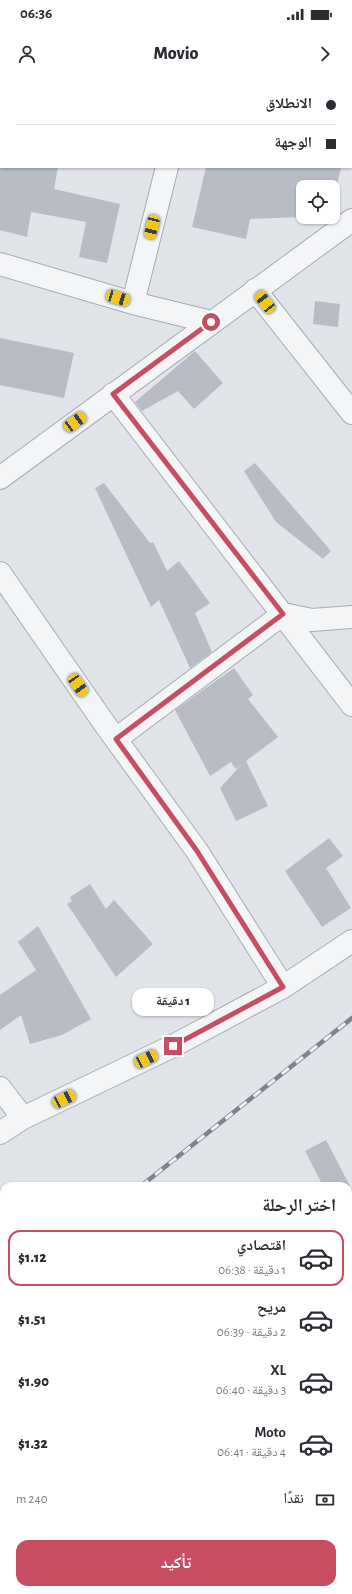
<!DOCTYPE html>
<html lang="ar">
<meta charset="utf-8">
<style>
:root{--surface:#fff;--page:#f2f2f3;--text:#2b2b33;--muted:#7c7c81;--line:#e1e1e2;--accent:#c74d62}
body{margin:0;font-family:"Alegreya Sans","Noto Naskh Arabic",sans-serif;background:var(--page);color:var(--text);direction:rtl;height:100vh;display:flex;flex-direction:column;font-size:15px;white-space:nowrap}
*{box-sizing:border-box;margin:0}
p{font-size:13px;color:var(--muted)}
.icon{flex:none;width:22px;height:22px;fill:none;stroke:currentColor;stroke-width:2;stroke-linecap:round;stroke-linejoin:round}
.map{position:relative;flex:1;overflow:hidden;direction:ltr}
.panel{position:absolute;left:0px;top:1102px;width:352px;height:412px;display:flex;flex-direction:column;background:var(--surface);border-radius:12px 12px 0 0;box-shadow:0 1px 3px #0004;direction:rtl}
.panel>*{flex:none}
.banner{position:absolute;left:0px;top:0px;width:352px;height:88px;box-shadow:0 1px 3px #0004;direction:rtl;display:grid;align-content:center;height:88px;padding:0 16px;background:var(--surface)}
.fabs{position:absolute;left:296px;top:100px;display:grid;gap:8px}
.fabs a{display:grid;place-items:center;width:44px;height:44px;border-radius:8px;background:var(--surface);box-shadow:0 1px 3px #0004;font-size:20px}
.end{position:absolute;width:18px;height:18px;margin:-9px;border:5px solid #c74d62;background:#fff;box-shadow:0 0 0 2px #fff}
.from{border-radius:50%}
.bubble{position:absolute;height:28px;border-radius:12px;background:var(--surface);box-shadow:0 1px 3px #0004;font-size:13px;font-weight:800;line-height:28px;text-align:center;direction:rtl}
.car{position:absolute;width:12px;height:24px;margin:-12px -6px;border-radius:5px;box-shadow:0 0 3px 1px #0007;background:linear-gradient(#f5c518 24%,#345 0 40%,#f5c518 0 76%,#345 0 86%,#f5c518 0)}
.banner b{display:flex;align-items:center;gap:14px;height:38px;font-size:15px}
.banner b+b{border-top:1px solid var(--line)}
.banner i{width:10px;height:10px;background:var(--text)}
ul{padding:0;list-style:none}
li{display:flex;align-items:center;gap:12px;height:56px;margin:0 8px 6px;padding:0 8px;border:2px solid transparent;border-radius:12px}
li div{flex:1}
li b{display:block;font-size:15px}
li em{font-style:normal;font-weight:800}
li.current{border-color:var(--accent)}
li>.icon{width:36px;height:36px;stroke-width:1.5}
h2{padding:0 16px;font-size:18px;line-height:48px}
.pay{display:flex;align-items:center;gap:10px;height:44px;padding:0 16px;font-size:15px}
.pay p{margin-inline-start:auto}
.cta{display:flex;gap:8px;margin-top:auto;padding:8px 16px}
.cta a{flex:1;height:46px;border-radius:12px;background:var(--accent);color:#fff;font-size:16px;font-weight:800;line-height:46px;text-align:center}
.status{display:flex;justify-content:space-between;align-items:center;height:28px;padding:0 20px;background:var(--surface);direction:ltr}
.status svg{height:11px;fill:currentColor}
header{display:flex;justify-content:space-between;align-items:center;height:52px;padding:0 16px;background:var(--surface);font-size:18px;font-weight:800}
.map>svg:first-child{display:block}
</style>
<div class="status"><b>06:36</b><svg viewBox="0 0 49 12"><path d="M0 12V9h3v3zM5 12V6h3v6zM10 12V3h3v9zM15 12V0h3v12zM26 1h20v11H26zM47 4h2v5h-2z"/></svg></div>
<header><svg class="icon" aria-label="forward" viewBox="0 0 24 24"><path d="M9 5l7 7-7 7"/></svg>Movio<svg class="icon" aria-label="person" viewBox="0 0 24 24"><circle cx="12" cy="8" r="4"/><path d="M4 21q1-7 8-7t8 7"/></svg></header>
<div class="map">
<svg width="352" height="1514" viewBox="0 0 352 1514">
<rect width="100%" height="100%" fill="#e1e4e9"/>
<g fill="none" stroke-linecap="round" stroke-linejoin="round">
<path stroke="#9eb2c7" stroke-width="9" d="M 0,1463 L 4,1467
M 46,1510 L 50,1514"/>
</g>
<path fill="#b8bdc5" d="M 0,87 L 58,87 L 54,109 L 120,124 L 107,183 L 79,177 L 86,142 L 31,132 L 27,157 L 0,150 Z
M 206,87 L 341,87 L 335,115 L 333,114 L 333,107 L 303,107 L 303,137 L 250,139 L 246,159 L 192,147 Z
M 315,221 L 340,224 L 338,247 L 313,244 Z
M 0,258 L 74,273 L 64,318 L 0,305 Z
M 195,271 L 223,303 L 194,329 L 178,311 L 142,331 L 135,322 Z
M 255,383 L 331,471 L 323,479 L 276,442 L 244,391 Z
M 104,403 L 150,463 L 153,462 L 167,491 L 179,481 L 210,523 L 195,533 L 212,572 L 190,588 L 159,520 L 151,527 L 95,408 Z
M 234,588 L 253,615 L 248,619 L 278,657 L 246,681 L 268,726 L 236,741 L 220,708 L 241,685 L 236,689 L 231,682 L 210,696 L 175,630 Z
M 329,758 L 343,776 L 326,788 L 351,828 L 322,847 L 285,791 Z
M 90,804 L 106,829 L 114,820 L 153,864 L 116,897 L 67,824 L 72,821 L 70,817 Z
M 38,846 L 91,939 L 62,955 L 30,964 L 21,935 L 0,950 L 0,915 L 36,890 L 18,862 Z
M 326,1060 L 350,1106 L 323,1106 L 305,1071 Z"/>
<g fill="none" stroke-linecap="round" stroke-linejoin="round">
<g stroke="#a6abb3" stroke-width="24">
<path id="minor" d="M 188,1 L 188,0
M 0,184 L 133,223 L 211,242
M 255,210 L 352,333
M 133,223 L 167,87
M 113,314 L 352,625
M 0,398 L 352,140
M 0,493 L 104,643 L 197,771 L 283,907
M 116,659 L 283,534 L 312,540 L 352,537
M 0,1008 L 23,1038
M 0,1053 L 23,1038 L 173,966 L 283,907 L 352,861"/>
</g>
<use href="#minor" stroke="#f3f5f7" stroke-width="22"/>
<g stroke="#7b8491" stroke-width="4.5">
<path id="rail" d="M 141,1106 L 352,938
M 0,1218 L 4,1215"/>
</g>
<use href="#rail" stroke="#f0f3f6" stroke-width="3" stroke-dasharray="9" stroke-linecap="butt"/>
</g>
<g fill="none" stroke-linecap="round" stroke-linejoin="round">
<path stroke="#c74d62" stroke-width="5" d="M 173,966 L 283,907 L 197,771 L 116,659 L 283,534 L 113,314 L 211,242"/>
</g>
</svg>
<div class="fabs">
<a><svg class="icon" aria-label="locate" viewBox="0 0 24 24"><circle cx="12" cy="12" r="6"/><path d="M12 2v4M12 18v4M2 12h4M18 12h4"/></svg></a>
</div>
<i class="end from" style="left:211px;top:242px"></i>
<i class="end" style="left:173px;top:966px"></i>
<div class="bubble" style="left:132px;top:908px;width:82px">1 دقيقة</div>
<i class="car" style="left:152px;top:147px;rotate:194deg"></i>
<i class="car" style="left:118px;top:218px;rotate:107deg"></i>
<i class="car" style="left:265px;top:222px;rotate:322deg"></i>
<i class="car" style="left:75px;top:342px;rotate:54deg"></i>
<i class="car" style="left:78px;top:605px;rotate:145deg"></i>
<i class="car" style="left:146px;top:979px;rotate:64deg"></i>
<i class="car" style="left:64px;top:1019px;rotate:64deg"></i>
<div class="banner">
<b><i class="from"></i>الانطلاق</b>
<b><i></i>الوجهة</b>
</div>
<section class="panel">
<h2>اختر الرحلة</h2>
<ul>
<li class="current"><svg class="icon" aria-label="car" viewBox="0 0 24 24"><path d="M5 17H2v-5l4-1 3-4h7l3 4 3 1v5h-3M9 17h6M6 11h13"/><circle cx="7" cy="17" r="2"/><circle cx="17" cy="17" r="2"/></svg><div><b>اقتصادي</b><p>1 دقيقة · 06:38</p></div><em>$1.12</em></li>
<li><svg class="icon" aria-label="car" viewBox="0 0 24 24"><path d="M5 17H2v-5l4-1 3-4h7l3 4 3 1v5h-3M9 17h6M6 11h13"/><circle cx="7" cy="17" r="2"/><circle cx="17" cy="17" r="2"/></svg><div><b>مريح</b><p>2 دقيقة · 06:39</p></div><em>$1.51</em></li>
<li><svg class="icon" aria-label="car" viewBox="0 0 24 24"><path d="M5 17H2v-5l4-1 3-4h7l3 4 3 1v5h-3M9 17h6M6 11h13"/><circle cx="7" cy="17" r="2"/><circle cx="17" cy="17" r="2"/></svg><div><b>XL</b><p>3 دقيقة · 06:40</p></div><em>$1.90</em></li>
<li><svg class="icon" aria-label="car" viewBox="0 0 24 24"><path d="M5 17H2v-5l4-1 3-4h7l3 4 3 1v5h-3M9 17h6M6 11h13"/><circle cx="7" cy="17" r="2"/><circle cx="17" cy="17" r="2"/></svg><div><b>Moto</b><p>4 دقيقة · 06:41</p></div><em>$1.32</em></li>
</ul>
<div class="pay"><svg class="icon" aria-label="cash" viewBox="0 0 24 24"><path d="M3 7h18v10H3z"/><circle cx="12" cy="12" r="2"/></svg>نقدًا<p>240 m</p></div>
<div class="cta"><a>تأكيد</a></div>
</section>
</div>
